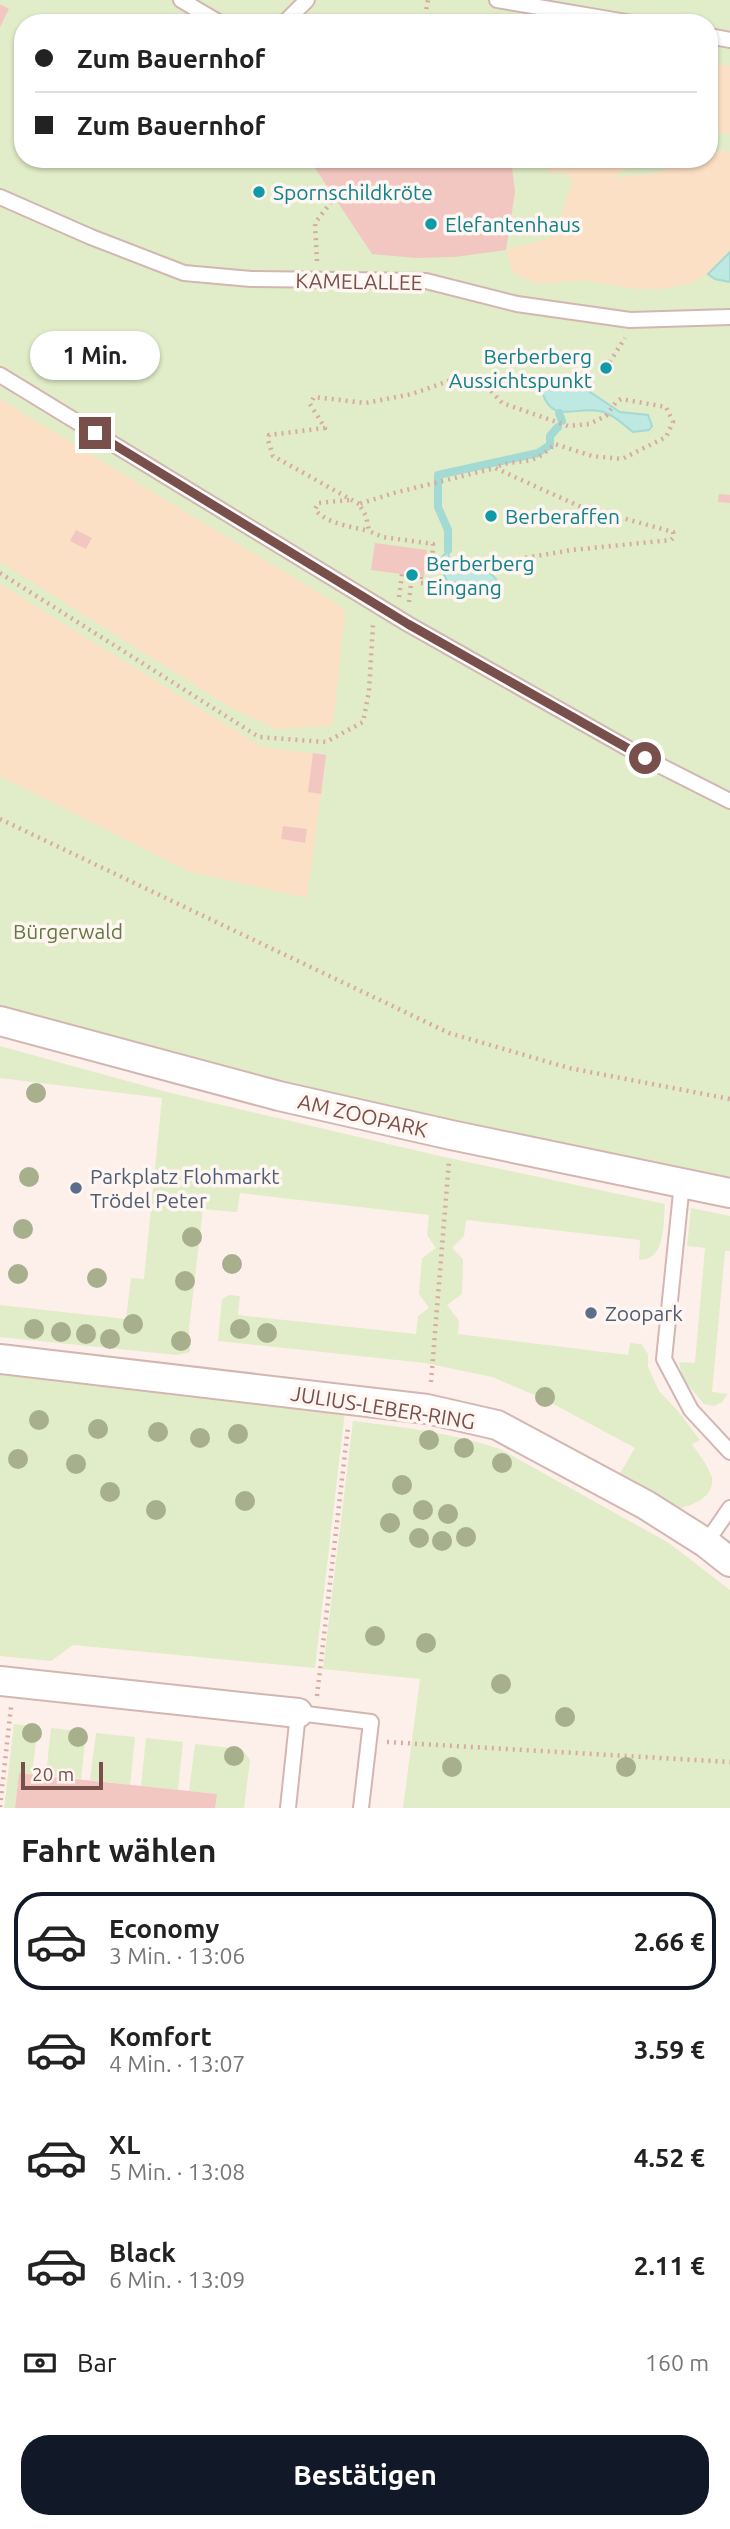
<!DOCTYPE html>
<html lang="de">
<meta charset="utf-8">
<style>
:root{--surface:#fff;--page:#f2f2f2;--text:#222;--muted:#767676;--line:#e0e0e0;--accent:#111827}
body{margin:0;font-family:Ubuntu,sans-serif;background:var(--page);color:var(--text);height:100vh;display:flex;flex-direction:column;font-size:26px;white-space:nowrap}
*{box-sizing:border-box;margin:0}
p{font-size:23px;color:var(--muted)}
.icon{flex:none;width:38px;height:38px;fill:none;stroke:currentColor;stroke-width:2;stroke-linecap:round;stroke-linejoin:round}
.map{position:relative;height:1808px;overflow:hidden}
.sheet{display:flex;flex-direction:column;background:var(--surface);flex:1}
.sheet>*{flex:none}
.guide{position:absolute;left:14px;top:14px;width:704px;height:154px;border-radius:28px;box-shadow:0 2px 5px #0004;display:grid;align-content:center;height:154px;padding:0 21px;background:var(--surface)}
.scale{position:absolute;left:21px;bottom:18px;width:82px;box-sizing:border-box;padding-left:7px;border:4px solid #794f4c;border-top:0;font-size:19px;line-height:24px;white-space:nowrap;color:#794f4c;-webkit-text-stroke:5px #fff6f1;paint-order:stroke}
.end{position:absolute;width:32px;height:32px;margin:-16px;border:9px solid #794f4c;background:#fff;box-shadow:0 0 0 4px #fff}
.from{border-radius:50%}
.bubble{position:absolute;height:49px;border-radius:24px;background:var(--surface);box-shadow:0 2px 5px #0004;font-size:23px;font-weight:700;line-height:49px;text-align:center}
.guide b{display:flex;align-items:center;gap:24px;height:66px;font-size:26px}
.guide b+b{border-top:2px solid var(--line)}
.guide i{width:18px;height:18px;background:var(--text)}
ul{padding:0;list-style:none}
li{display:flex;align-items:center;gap:21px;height:98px;margin:0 14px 10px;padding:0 7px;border:4px solid transparent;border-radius:28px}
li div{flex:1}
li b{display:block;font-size:26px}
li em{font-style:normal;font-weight:700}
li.current{border-color:var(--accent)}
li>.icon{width:63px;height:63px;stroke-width:1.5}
h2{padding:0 21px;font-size:32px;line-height:84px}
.pay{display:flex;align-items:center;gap:18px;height:77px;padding:0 21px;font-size:26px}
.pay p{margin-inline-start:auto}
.primary-button{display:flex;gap:14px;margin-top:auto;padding:14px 21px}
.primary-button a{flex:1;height:80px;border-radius:28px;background:var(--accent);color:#fff;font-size:28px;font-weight:700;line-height:80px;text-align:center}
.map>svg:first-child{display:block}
</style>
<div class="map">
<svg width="730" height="1808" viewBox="0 0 730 1808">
<rect width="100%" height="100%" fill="#fdf0ea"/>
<path fill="#e1ecc8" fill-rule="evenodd" d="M 0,0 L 730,0 L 730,1180 L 343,1100 L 0,1010 ZM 23,23 L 709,23 L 709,159 L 23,159 Z
M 0,1046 L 167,1092 L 444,1157 L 665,1204 C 663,1224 666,1260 639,1260 L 640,1240 L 466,1220 L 464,1236 L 452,1248 L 463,1259 L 462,1294 L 447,1305 L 459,1321 L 458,1334 L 628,1355 L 630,1343 L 641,1344 L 648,1354 L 648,1367 L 659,1391 L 677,1410 L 700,1440 L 692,1444 C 698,1453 710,1468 712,1479 C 714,1496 694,1505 681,1508 L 620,1473 L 635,1448 L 546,1400 L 492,1377 L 425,1363 L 218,1341 L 222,1299 L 229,1295 L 240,1296 L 238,1315 L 416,1334 L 418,1316 L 429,1308 L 419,1294 L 422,1258 L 436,1248 L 427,1235 L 429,1215 L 240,1193 L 237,1212 L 203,1209 L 189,1328 L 190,1352 L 177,1355 L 0,1337 L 0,1305 L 126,1319 L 131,1278 L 144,1279 L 162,1098 L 0,1078 Z
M 691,1208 L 730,1216 L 730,1251 L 725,1251 L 712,1392 L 728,1394 L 722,1402 L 714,1406 L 704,1404 L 682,1378 L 679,1362 L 695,1363 L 705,1248 L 687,1246 Z
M 0,1372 L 345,1411 L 315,1668 L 73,1645 L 51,1661 L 0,1656 Z
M 353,1421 C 403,1427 452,1433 500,1449 L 669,1543 L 730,1590 L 730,1808 L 403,1808 L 420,1679 L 323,1669 Z
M 14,1724 L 38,1727 L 32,1774 L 19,1773 L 15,1808 L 4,1808 Z
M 51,1728 L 86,1732 L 81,1779 L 46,1775 Z
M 96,1733 L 135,1737 L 130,1785 L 90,1780 Z
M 146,1738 L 183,1742 L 178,1790 L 141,1786 Z
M 195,1744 L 242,1749 L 250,1760 L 244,1808 L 215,1808 L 216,1794 L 189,1791 Z"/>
<path fill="#fce0c5" d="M 709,60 L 730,67 L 730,135 L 709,129 Z
M 721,150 L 730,153 L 730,252 L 708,274 L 689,284 L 661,289 L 635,289 L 585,280 L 537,284 L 513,273 L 506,250 L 544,240 L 555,234 L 572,182 L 568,174 L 560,173 L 549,174 L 546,159 L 644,159 L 613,178 L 656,173 L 691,159 L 709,159 L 709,153 Z
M 0,399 L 345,609 L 333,725 L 277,730 L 228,706 L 0,562 Z
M 0,584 L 262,747 L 326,755 L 307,898 L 188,871 L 0,776 Z"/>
<path fill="#bee8e2" stroke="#a3dad3" stroke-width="2" d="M 730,252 L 730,282 L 715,279 L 708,274 Z
M 569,383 L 584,388 L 620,412 L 648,415 L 652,426 L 649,430 L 633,432 C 624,425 612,413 599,411 C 574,406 553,425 542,392 L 549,384 Z
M 448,550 L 450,569 L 490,573 L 496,579 L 495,588 C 475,592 466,584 447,581 L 438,562 Z"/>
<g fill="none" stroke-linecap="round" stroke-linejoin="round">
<path stroke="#a3dad3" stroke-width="8" d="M 559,413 L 562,421
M 448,550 L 448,530 L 438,507 L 438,475 L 538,453 L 550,445 L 550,436 L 558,427"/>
</g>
<path fill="#f3c7c1" d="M 0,4 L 9,9 L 0,27 Z
M 309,159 L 511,159 L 515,192 L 506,250 L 455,257 L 416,258 L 372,254 Z
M 719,494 L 730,495 L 730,503 L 718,502 Z
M 76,530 L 92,538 L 86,549 L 70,541 Z
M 375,543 L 427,550 L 424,577 L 371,570 Z
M 313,753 L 326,755 L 321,794 L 308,792 Z
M 283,826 L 307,829 L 305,843 L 281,839 Z
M 19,1773 L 217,1794 L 215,1808 L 15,1808 Z"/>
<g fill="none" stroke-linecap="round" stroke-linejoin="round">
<g stroke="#d3b6b2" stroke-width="18">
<path id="service" d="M 181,0 L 220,23
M 497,0 L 632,23
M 284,23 L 307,0
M 709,36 L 730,40
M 0,197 L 91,237 L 184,273 L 251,279 L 426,281 L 517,304 L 630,320 L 730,317
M 0,375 L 408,624 L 645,758 L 730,801
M 682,1183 L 664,1359 L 691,1410 L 730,1452
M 706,1543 L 730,1508
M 288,1808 L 298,1713 L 371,1722 L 361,1808"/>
</g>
<g stroke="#d3b6b2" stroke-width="32">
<path id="minor" d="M 0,1021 L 279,1096 L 451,1135 L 730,1193
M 0,1359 L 427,1409 L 497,1425 L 646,1505 L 706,1543 L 730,1562
M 0,1681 L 298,1713"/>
</g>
<path stroke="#d9a9a4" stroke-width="4.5" stroke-dasharray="2 5" stroke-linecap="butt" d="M 424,23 L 428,0
M 317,261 L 315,223 L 335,197
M 606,368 L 625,338
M 349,500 L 318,503 L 315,509 C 324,523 353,527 369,531
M 359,504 L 273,456 L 268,440 L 269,435 L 325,428 L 310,404 L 314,397 L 366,403 L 412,394 L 457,378 L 469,377 L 484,383 L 502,403 L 568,426 L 589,424 L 606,416 L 616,402 L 621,399 L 666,407 L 673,422 L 666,437 L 622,459 L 592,456 L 555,444 C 549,449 543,455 536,458 C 523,464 508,460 495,468
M 0,573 L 259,737 L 326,742 L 363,722 L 369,691 L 373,624
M 421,577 L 420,583 L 430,584 L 432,569 L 451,563 L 512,560 L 572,550 L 671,540 L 674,537 L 673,532 L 579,506 L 495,468 L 394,493 L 359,504 L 366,516 L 369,531 L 383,537 L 433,544 L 432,569
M 399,597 L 402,574
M 409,602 L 412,575
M 0,819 L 449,1033 L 569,1068 L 730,1099
M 431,1382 L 449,1161
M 317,1696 L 348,1427
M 387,1742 L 730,1762
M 0,1807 L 11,1707"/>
<use href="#service" stroke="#fff" stroke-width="14"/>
<use href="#minor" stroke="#fff" stroke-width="28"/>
</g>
<g fill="#a8af8d">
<circle cx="36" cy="1093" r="10"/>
<circle cx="29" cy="1177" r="10"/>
<circle cx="23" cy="1229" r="10"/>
<circle cx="192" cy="1237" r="10"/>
<circle cx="232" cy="1264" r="10"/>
<circle cx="18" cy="1274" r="10"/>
<circle cx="97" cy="1278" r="10"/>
<circle cx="185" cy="1281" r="10"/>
<circle cx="133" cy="1324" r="10"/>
<circle cx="34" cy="1329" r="10"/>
<circle cx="240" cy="1329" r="10"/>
<circle cx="61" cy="1332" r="10"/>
<circle cx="267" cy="1333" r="10"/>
<circle cx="86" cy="1334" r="10"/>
<circle cx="110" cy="1339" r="10"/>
<circle cx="181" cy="1341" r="10"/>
<circle cx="545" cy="1397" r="10"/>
<circle cx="39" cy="1420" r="10"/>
<circle cx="98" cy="1429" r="10"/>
<circle cx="158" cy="1432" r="10"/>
<circle cx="238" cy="1434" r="10"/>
<circle cx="200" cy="1438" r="10"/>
<circle cx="429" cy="1440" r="10"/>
<circle cx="464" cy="1448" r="10"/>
<circle cx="18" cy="1459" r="10"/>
<circle cx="502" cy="1463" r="10"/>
<circle cx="76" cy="1464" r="10"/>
<circle cx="402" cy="1485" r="10"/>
<circle cx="110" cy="1492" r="10"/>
<circle cx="245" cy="1501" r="10"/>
<circle cx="156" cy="1510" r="10"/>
<circle cx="423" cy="1510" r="10"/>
<circle cx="448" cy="1514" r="10"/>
<circle cx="390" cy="1523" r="10"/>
<circle cx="466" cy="1537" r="10"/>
<circle cx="419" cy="1538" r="10"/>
<circle cx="442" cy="1541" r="10"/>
<circle cx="375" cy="1636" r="10"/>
<circle cx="426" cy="1643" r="10"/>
<circle cx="501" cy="1684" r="10"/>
<circle cx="565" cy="1717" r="10"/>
<circle cx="32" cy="1733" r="10"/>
<circle cx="78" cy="1737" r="10"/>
<circle cx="234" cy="1756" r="10"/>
<circle cx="452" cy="1767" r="10"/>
<circle cx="626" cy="1767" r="10"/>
</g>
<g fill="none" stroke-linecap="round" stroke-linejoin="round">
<path stroke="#794f4c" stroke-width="9" d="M 95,433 L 408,624 L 645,758"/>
</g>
<g fill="#0f9aa8" stroke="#fff6f1" stroke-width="2.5">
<circle cx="259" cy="192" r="7"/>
<circle cx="431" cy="224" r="7"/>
<circle cx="606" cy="368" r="7"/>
<circle cx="491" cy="516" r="7"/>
<circle cx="412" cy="575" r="7"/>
</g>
<g fill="#5c6f8a" stroke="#fff6f1" stroke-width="2.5">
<circle cx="76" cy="1188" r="7"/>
<circle cx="591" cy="1313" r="7"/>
</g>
<g text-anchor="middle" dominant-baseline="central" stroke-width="7" stroke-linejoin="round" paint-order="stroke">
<g font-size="21" fill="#0d838f" stroke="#fff6f1" text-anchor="start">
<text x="273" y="192">Spornschildkröte</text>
<text x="445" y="224">Elefantenhaus</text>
<text x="592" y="356" text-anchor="end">Berberberg<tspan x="592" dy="24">Aussichtspunkt</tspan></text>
<text x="505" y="516">Berberaffen</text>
<text x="426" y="563">Berberberg<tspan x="426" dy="24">Eingang</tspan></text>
</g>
<g font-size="21" fill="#794f4c" stroke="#fff6f1">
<text transform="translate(359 281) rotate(1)">KAMELALLEE</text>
<text transform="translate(363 1115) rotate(13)">AM ZOOPARK</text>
<text transform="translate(383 1407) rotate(9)">JULIUS-LEBER-RING</text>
</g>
<g font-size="21" fill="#627941" stroke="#fff6f1">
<text x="68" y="931">Bürgerwald</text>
</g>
<g font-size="21" fill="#4e5e75" stroke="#fff6f1" text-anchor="start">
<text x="90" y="1176">Parkplatz Flohmarkt<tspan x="90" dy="24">Trödel Peter</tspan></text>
<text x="605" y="1313">Zoopark</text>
</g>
</g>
</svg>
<div class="scale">20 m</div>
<i class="end from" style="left:645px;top:758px"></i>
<i class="end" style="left:95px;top:433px"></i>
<div class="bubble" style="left:30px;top:331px;width:130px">1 Min.</div>
<div class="guide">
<b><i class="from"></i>Zum Bauernhof</b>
<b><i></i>Zum Bauernhof</b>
</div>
</div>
<section class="sheet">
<h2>Fahrt wählen</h2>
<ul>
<li class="current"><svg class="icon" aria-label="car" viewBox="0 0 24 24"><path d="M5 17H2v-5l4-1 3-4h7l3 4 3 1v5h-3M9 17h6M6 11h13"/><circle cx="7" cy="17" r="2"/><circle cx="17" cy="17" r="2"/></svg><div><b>Economy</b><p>3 Min. · 13:06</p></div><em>2.66 €</em></li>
<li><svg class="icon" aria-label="car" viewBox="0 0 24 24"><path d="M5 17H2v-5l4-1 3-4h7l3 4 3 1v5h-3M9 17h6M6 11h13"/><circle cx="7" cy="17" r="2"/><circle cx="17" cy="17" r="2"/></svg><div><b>Komfort</b><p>4 Min. · 13:07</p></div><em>3.59 €</em></li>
<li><svg class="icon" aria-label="car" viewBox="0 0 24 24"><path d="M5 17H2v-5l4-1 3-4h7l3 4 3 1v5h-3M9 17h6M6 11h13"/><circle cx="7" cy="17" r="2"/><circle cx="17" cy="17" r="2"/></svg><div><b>XL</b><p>5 Min. · 13:08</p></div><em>4.52 €</em></li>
<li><svg class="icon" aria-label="car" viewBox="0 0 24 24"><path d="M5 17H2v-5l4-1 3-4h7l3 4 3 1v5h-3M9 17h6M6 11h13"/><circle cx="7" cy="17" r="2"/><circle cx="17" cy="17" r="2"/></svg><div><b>Black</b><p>6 Min. · 13:09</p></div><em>2.11 €</em></li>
</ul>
<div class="pay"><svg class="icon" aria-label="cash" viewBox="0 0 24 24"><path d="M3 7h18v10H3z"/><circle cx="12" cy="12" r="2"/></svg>Bar<p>160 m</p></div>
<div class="primary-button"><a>Bestätigen</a></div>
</section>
